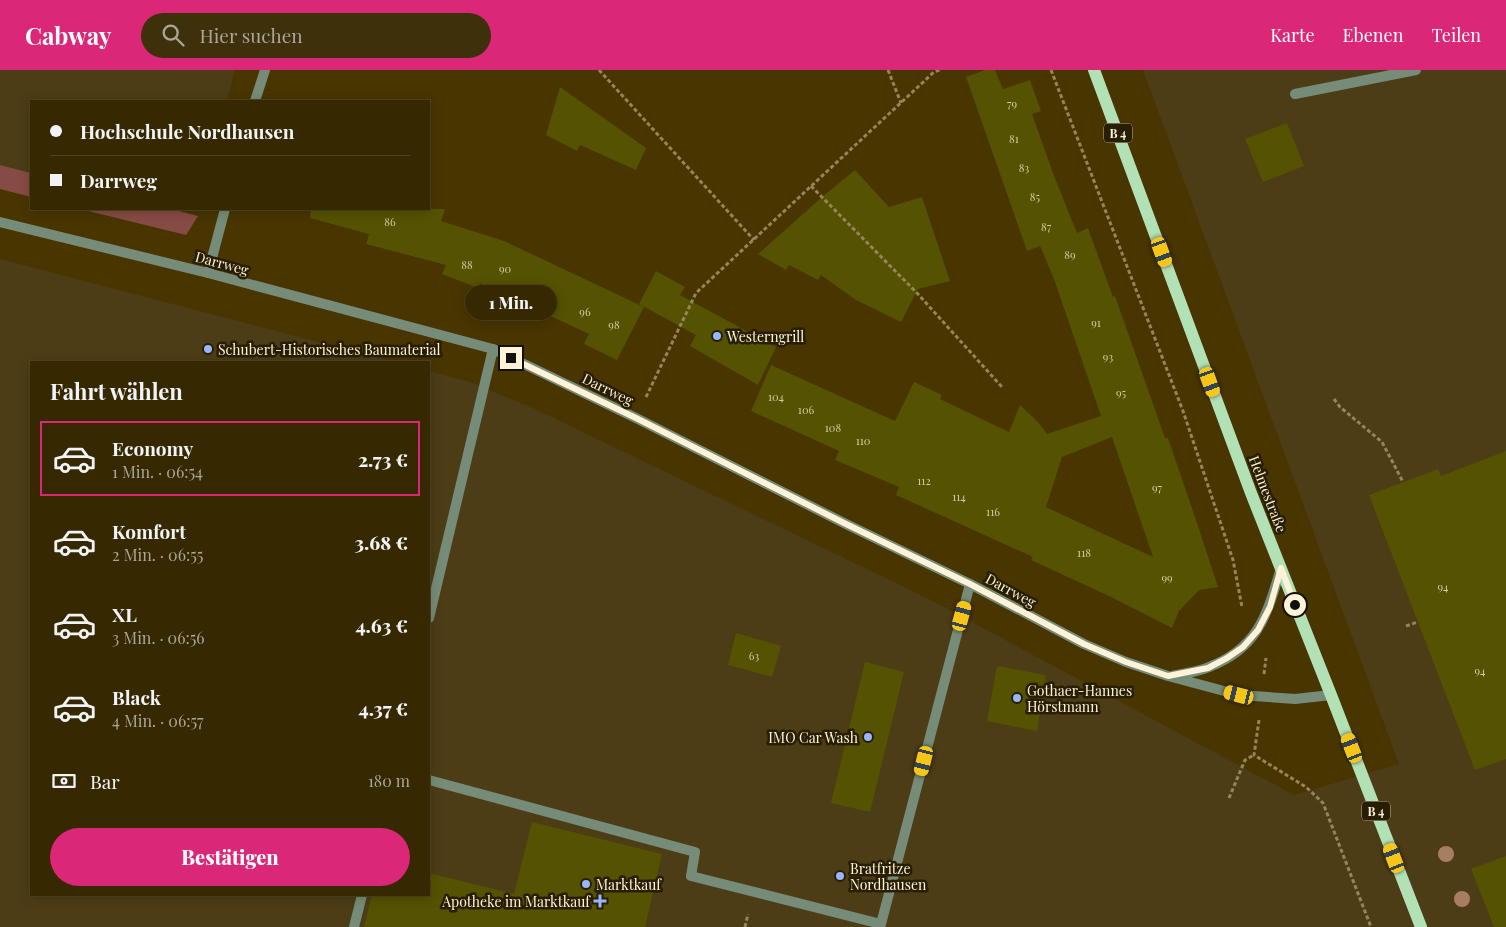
<!DOCTYPE html>
<html lang="de">
<meta charset="utf-8">
<style>
:root{--surface:#362800;--page:#3d300a;--text:#f1f3f6;--muted:#aaa699;--line:#504422;--accent:#db2777}
body{margin:0;font-family:"Playfair Display",serif;background:var(--page);color:var(--text);height:100vh;display:flex;flex-direction:column;font-size:19px;white-space:nowrap}
*{box-sizing:border-box;margin:0}
p{font-size:16px;color:var(--muted)}
.icon{flex:none;width:28px;height:28px;fill:none;stroke:currentColor;stroke-width:2;stroke-linecap:round;stroke-linejoin:round}
.map{position:relative;flex:1;overflow:hidden}
.sheet{position:absolute;left:30px;top:291px;width:400px;height:535px;display:flex;flex-direction:column;background:var(--surface);border-radius:0px;box-shadow:0 2px 12px #0003,0 0 0 1px var(--line)}
.sheet>*{flex:none}
.guide{position:absolute;left:30px;top:30px;width:400px;height:110px;border-radius:0px;box-shadow:0 2px 12px #0003,0 0 0 1px var(--line);display:grid;align-content:center;height:110px;padding:0 20px;background:var(--surface)}
.end{position:absolute;width:22px;height:22px;margin:-11px;border:6px solid #fef3d9;background:#111;box-shadow:0 0 0 2px #111}
.from{border-radius:50%}
.bubble{position:absolute;height:35px;border-radius:18px;background:var(--surface);box-shadow:0 2px 12px #0003,0 0 0 1px var(--line);font-size:16px;font-weight:800;line-height:35px;text-align:center}
.car{position:absolute;width:15px;height:30px;margin:-15px -8px;border-radius:6px;box-shadow:0 0 4px 1px #0007;background:linear-gradient(#f5c518 24%,#345 0 40%,#f5c518 0 76%,#345 0 86%,#f5c518 0)}
.guide b{display:flex;align-items:center;gap:18px;height:48px;font-size:19px}
.guide b+b{border-top:1px solid var(--line)}
.guide i{width:12px;height:12px;background:var(--text)}
ul{padding:0;list-style:none}
li{display:flex;align-items:center;gap:15px;height:75px;margin:0 10px 8px;padding:0 10px;border:2px solid transparent;border-radius:0px}
li div{flex:1}
li b{display:block;font-size:19px}
li em{font-style:normal;font-weight:800}
li.current{border-color:var(--accent)}
li>.icon{width:45px;height:45px;stroke-width:1.5}
h2{padding:0 20px;font-size:22px;line-height:60px}
.pay{display:flex;align-items:center;gap:12px;height:55px;padding:0 20px;font-size:19px}
.pay p{margin-inline-start:auto}
.cta{display:flex;gap:10px;margin-top:auto;padding:10px 20px}
.cta a{flex:1;height:58px;border-radius:30px;background:var(--accent);color:#fff;font-size:20px;font-weight:800;line-height:58px;text-align:center}
header{display:flex;align-items:center;gap:30px;box-sizing:border-box;height:70px;padding:0 25px;background:var(--accent);color:#fff}
header strong{font-size:24px}
nav{display:flex;gap:28px;margin-inline-start:auto;font-size:18px}
.search{width:350px;height:45px;background:var(--page);display:flex;align-items:center;gap:12px;box-sizing:border-box;padding:0 18px;border-radius:28px;color:var(--muted);font-size:19px}
.map>svg:first-child{display:block}
</style>
<header>
<strong>Cabway</strong>
<div class="search"><svg class="icon" aria-label="search" viewBox="0 0 24 24"><circle cx="10" cy="10" r="6"/><path d="M15 15l6 6"/></svg>Hier suchen</div>
<nav><a>Karte</a><a>Ebenen</a><a>Teilen</a></nav>
</header>
<div class="map">
<svg width="1506" height="857" viewBox="0 0 1506 857">
<rect width="100%" height="100%" fill="#483500"/>
<path fill="#4d3d16" d="M 0,0 L 235,0 L 227,31 L 31,31 L 31,103 L 0,95 Z
M 1143,0 L 1506,0 L 1506,857 L 0,857 L 0,189 L 395,292 L 31,292 L 31,825 L 429,825 L 429,301 L 470,312 L 535,339 L 929,529 L 1294,725 L 1399,694 Z"/>
<path fill="#864b44" d="M 0,95 L 31,103 L 31,127 L 0,119 Z
M 80,139 L 171,139 L 198,146 L 186,165 Z"/>
<path fill="#555201" fill-rule="evenodd" d="M 985,0 L 995,0 L 1003,19 L 1030,10 L 1041,41 L 1032,44 L 1053,103 L 1077,163 L 1088,158 L 1113,227 L 1115,226 L 1165,368 L 1168,368 L 1196,450 L 1218,517 L 1199,520 L 1179,541 L 1172,558 L 1111,527 L 1031,490 L 1033,487 L 896,425 L 899,417 L 835,390 L 839,381 L 751,341 L 771,295 L 895,351 L 914,312 L 942,325 L 940,329 L 1009,362 L 1020,335 L 1039,353 L 1047,364 L 1101,346 L 1054,209 L 1040,176 L 1027,181 L 966,7 ZM 1112,367 L 1153,487 L 1046,437 L 1062,387 Z
M 560,17 L 646,78 L 636,100 L 580,75 L 577,81 L 546,65 Z
M 1287,53 L 1304,96 L 1263,112 L 1245,69 Z
M 855,100 L 889,137 L 922,127 L 950,211 L 918,219 L 901,252 L 856,230 L 821,205 L 818,210 L 789,195 L 786,200 L 758,184 L 822,127 Z
M 311,139 L 445,139 L 441,151 L 504,171 L 644,237 L 617,290 L 584,274 L 589,264 L 480,213 L 478,218 L 442,204 L 446,195 L 366,174 L 369,164 L 310,148 Z
M 656,201 L 685,217 L 680,225 L 776,277 L 758,315 L 690,276 L 696,265 L 639,234 Z
M 1506,381 L 1506,689 L 1475,700 L 1369,425 L 1438,399 L 1441,406 Z
M 736,563 L 781,576 L 772,607 L 728,595 Z
M 865,592 L 904,602 L 870,742 L 831,733 Z
M 997,596 L 1046,605 L 1037,661 L 987,651 Z
M 532,752 L 662,784 L 645,857 L 364,857 L 372,825 L 429,825 L 429,803 L 514,824 Z
M 1506,786 L 1506,857 L 1494,857 L 1471,799 Z"/>
<g fill="none" stroke-linecap="round" stroke-linejoin="round">
<path stroke="#95855b" stroke-width="3" stroke-dasharray="4 2.5" stroke-linecap="butt" d="M 599,0 L 754,170
M 888,0 L 901,33
M 1051,0 L 1183,341 L 1233,490 L 1242,537
M 811,116 L 917,223 L 1002,317
M 646,327 L 696,223 L 934,2 L 940,0
M 1334,329 L 1340,337 L 1382,372 L 1403,412
M 1406,556 L 1418,552
M 1264,604 L 1266,588
M 1259,650 L 1254,685 L 1306,717 L 1323,733 L 1371,857
M 1229,728 L 1245,690 L 1254,685
M 745,857 L 748,844"/>
<path stroke="#768c78" stroke-width="10" d="M 1295,24 L 1416,0
M 429,548 L 493,279
M 429,710 L 695,782 L 691,806 L 881,854 L 970,514
M 354,857 L 362,825"/>
<path stroke="#768c78" stroke-width="10" d="M 255,31 L 265,0
M 0,152 L 208,203 L 493,279 L 636,348 L 846,454 L 970,514 L 1084,574 L 1126,592 L 1168,606 L 1239,625 L 1295,629 L 1331,625
M 208,203 L 225,139
M 1172,606 C 1184,603 1198,602 1209,597 C 1259,578 1267,544 1281,498"/>
<path stroke="#b3e1b6" stroke-width="12" d="M 1094,0 L 1251,423 L 1331,625 L 1421,857"/>
</g>
<g fill="#a87e62">
<circle cx="1446" cy="784" r="8"/>
<circle cx="1462" cy="829" r="8"/>
</g>
<g fill="none" stroke-linecap="round" stroke-linejoin="round">
<path stroke="#fef3d9" stroke-width="6" d="M 511,288 L 636,348 L 846,454 L 970,514 L 1084,574 L 1126,592 L 1168,606 L 1208,598 L 1227,588 L 1243,577 L 1258,560 L 1270,537 L 1281,498 L 1295,535"/>
</g>
<g fill="#98b5fd" stroke="#281e03" stroke-width="2">
<circle cx="717" cy="266" r="5"/>
<circle cx="208" cy="279" r="5"/>
<circle cx="1017" cy="628" r="5"/>
<circle cx="868" cy="667" r="5"/>
<circle cx="840" cy="806" r="5"/>
<circle cx="586" cy="814" r="5"/>
<path d="M597.5 823.5h5v5h5v5h-5v5h-5v-5h-5v-5h5z"/>
</g>
<g text-anchor="middle" dominant-baseline="central" stroke-width="5" stroke-linejoin="round" paint-order="stroke">
<g font-size="11" fill="#d4cba3">
<text x="1012" y="33">79</text>
<text x="1014" y="68">81</text>
<text x="1024" y="97">83</text>
<text x="1035" y="126">85</text>
<text x="390" y="151">86</text>
<text x="1046" y="156">87</text>
<text x="1070" y="184">89</text>
<text x="467" y="194">88</text>
<text x="505" y="198">90</text>
<text x="585" y="241">96</text>
<text x="1096" y="252">91</text>
<text x="614" y="254">98</text>
<text x="1108" y="286">93</text>
<text x="1121" y="322">95</text>
<text x="776" y="326">104</text>
<text x="806" y="339">106</text>
<text x="833" y="357">108</text>
<text x="863" y="370">110</text>
<text x="924" y="410">112</text>
<text x="1157" y="417">97</text>
<text x="959" y="426">114</text>
<text x="993" y="441">116</text>
<text x="1084" y="482">118</text>
<text x="1167" y="507">99</text>
<text x="1443" y="516">94</text>
<text x="754" y="585">63</text>
<text x="1480" y="600">94</text>
</g>
<g fill="#281e03" stroke="#beb399" stroke-width="1">
<rect x="1104" y="53.5" width="28" height="19" rx="4"/>
<rect x="1362" y="731.5" width="28" height="19" rx="4"/>
</g>
<g font-size="12" font-weight="bold" fill="#fef3d9">
<text x="1118" y="63">B 4</text>
<text x="1376" y="741">B 4</text>
</g>
<g font-size="14" fill="#fef3d9" stroke="#281e03">
<text transform="translate(222 193) rotate(15)">Darrweg</text>
<text transform="translate(608 319) rotate(26)">Darrweg</text>
<text transform="translate(1268 424) rotate(69)">Helmestraße</text>
<text transform="translate(1011 520) rotate(28)">Darrweg</text>
</g>
<g font-size="14" fill="#fef3d9" stroke="#281e03" text-anchor="start">
<text x="727" y="266">Westerngrill</text>
<text x="218" y="279">Schubert-Historisches Baumaterial</text>
<text x="1027" y="620">Gothaer-Hannes<tspan x="1027" dy="16">Hörstmann</tspan></text>
<text x="858" y="667" text-anchor="end">IMO Car Wash</text>
<text x="850" y="798">Bratfritze<tspan x="850" dy="16">Nordhausen</tspan></text>
<text x="596" y="814">Marktkauf</text>
<text x="590" y="831" text-anchor="end">Apotheke im Marktkauf</text>
</g>
</g>
</svg>
<i class="end from" style="left:1295px;top:535px"></i>
<i class="end" style="left:511px;top:288px"></i>
<div class="bubble" style="left:465px;top:215px;width:92px">1 Min.</div>
<i class="car" style="left:1162px;top:182px;rotate:160deg"></i>
<i class="car" style="left:1210px;top:312px;rotate:160deg"></i>
<i class="car" style="left:962px;top:546px;rotate:15deg"></i>
<i class="car" style="left:1239px;top:625px;rotate:284deg"></i>
<i class="car" style="left:1352px;top:678px;rotate:339deg"></i>
<i class="car" style="left:924px;top:691px;rotate:194deg"></i>
<i class="car" style="left:1394px;top:788px;rotate:339deg"></i>
<div class="guide">
<b><i class="from"></i>Hochschule Nordhausen</b>
<b><i></i>Darrweg</b>
</div>
<section class="sheet">
<h2>Fahrt wählen</h2>
<ul>
<li class="current"><svg class="icon" aria-label="car" viewBox="0 0 24 24"><path d="M5 17H2v-5l4-1 3-4h7l3 4 3 1v5h-3M9 17h6M6 11h13"/><circle cx="7" cy="17" r="2"/><circle cx="17" cy="17" r="2"/></svg><div><b>Economy</b><p>1 Min. · 06:54</p></div><em>2.73 €</em></li>
<li><svg class="icon" aria-label="car" viewBox="0 0 24 24"><path d="M5 17H2v-5l4-1 3-4h7l3 4 3 1v5h-3M9 17h6M6 11h13"/><circle cx="7" cy="17" r="2"/><circle cx="17" cy="17" r="2"/></svg><div><b>Komfort</b><p>2 Min. · 06:55</p></div><em>3.68 €</em></li>
<li><svg class="icon" aria-label="car" viewBox="0 0 24 24"><path d="M5 17H2v-5l4-1 3-4h7l3 4 3 1v5h-3M9 17h6M6 11h13"/><circle cx="7" cy="17" r="2"/><circle cx="17" cy="17" r="2"/></svg><div><b>XL</b><p>3 Min. · 06:56</p></div><em>4.63 €</em></li>
<li><svg class="icon" aria-label="car" viewBox="0 0 24 24"><path d="M5 17H2v-5l4-1 3-4h7l3 4 3 1v5h-3M9 17h6M6 11h13"/><circle cx="7" cy="17" r="2"/><circle cx="17" cy="17" r="2"/></svg><div><b>Black</b><p>4 Min. · 06:57</p></div><em>4.37 €</em></li>
</ul>
<div class="pay"><svg class="icon" aria-label="cash" viewBox="0 0 24 24"><path d="M3 7h18v10H3z"/><circle cx="12" cy="12" r="2"/></svg>Bar<p>180 m</p></div>
<div class="cta"><a>Bestätigen</a></div>
</section>
</div>
